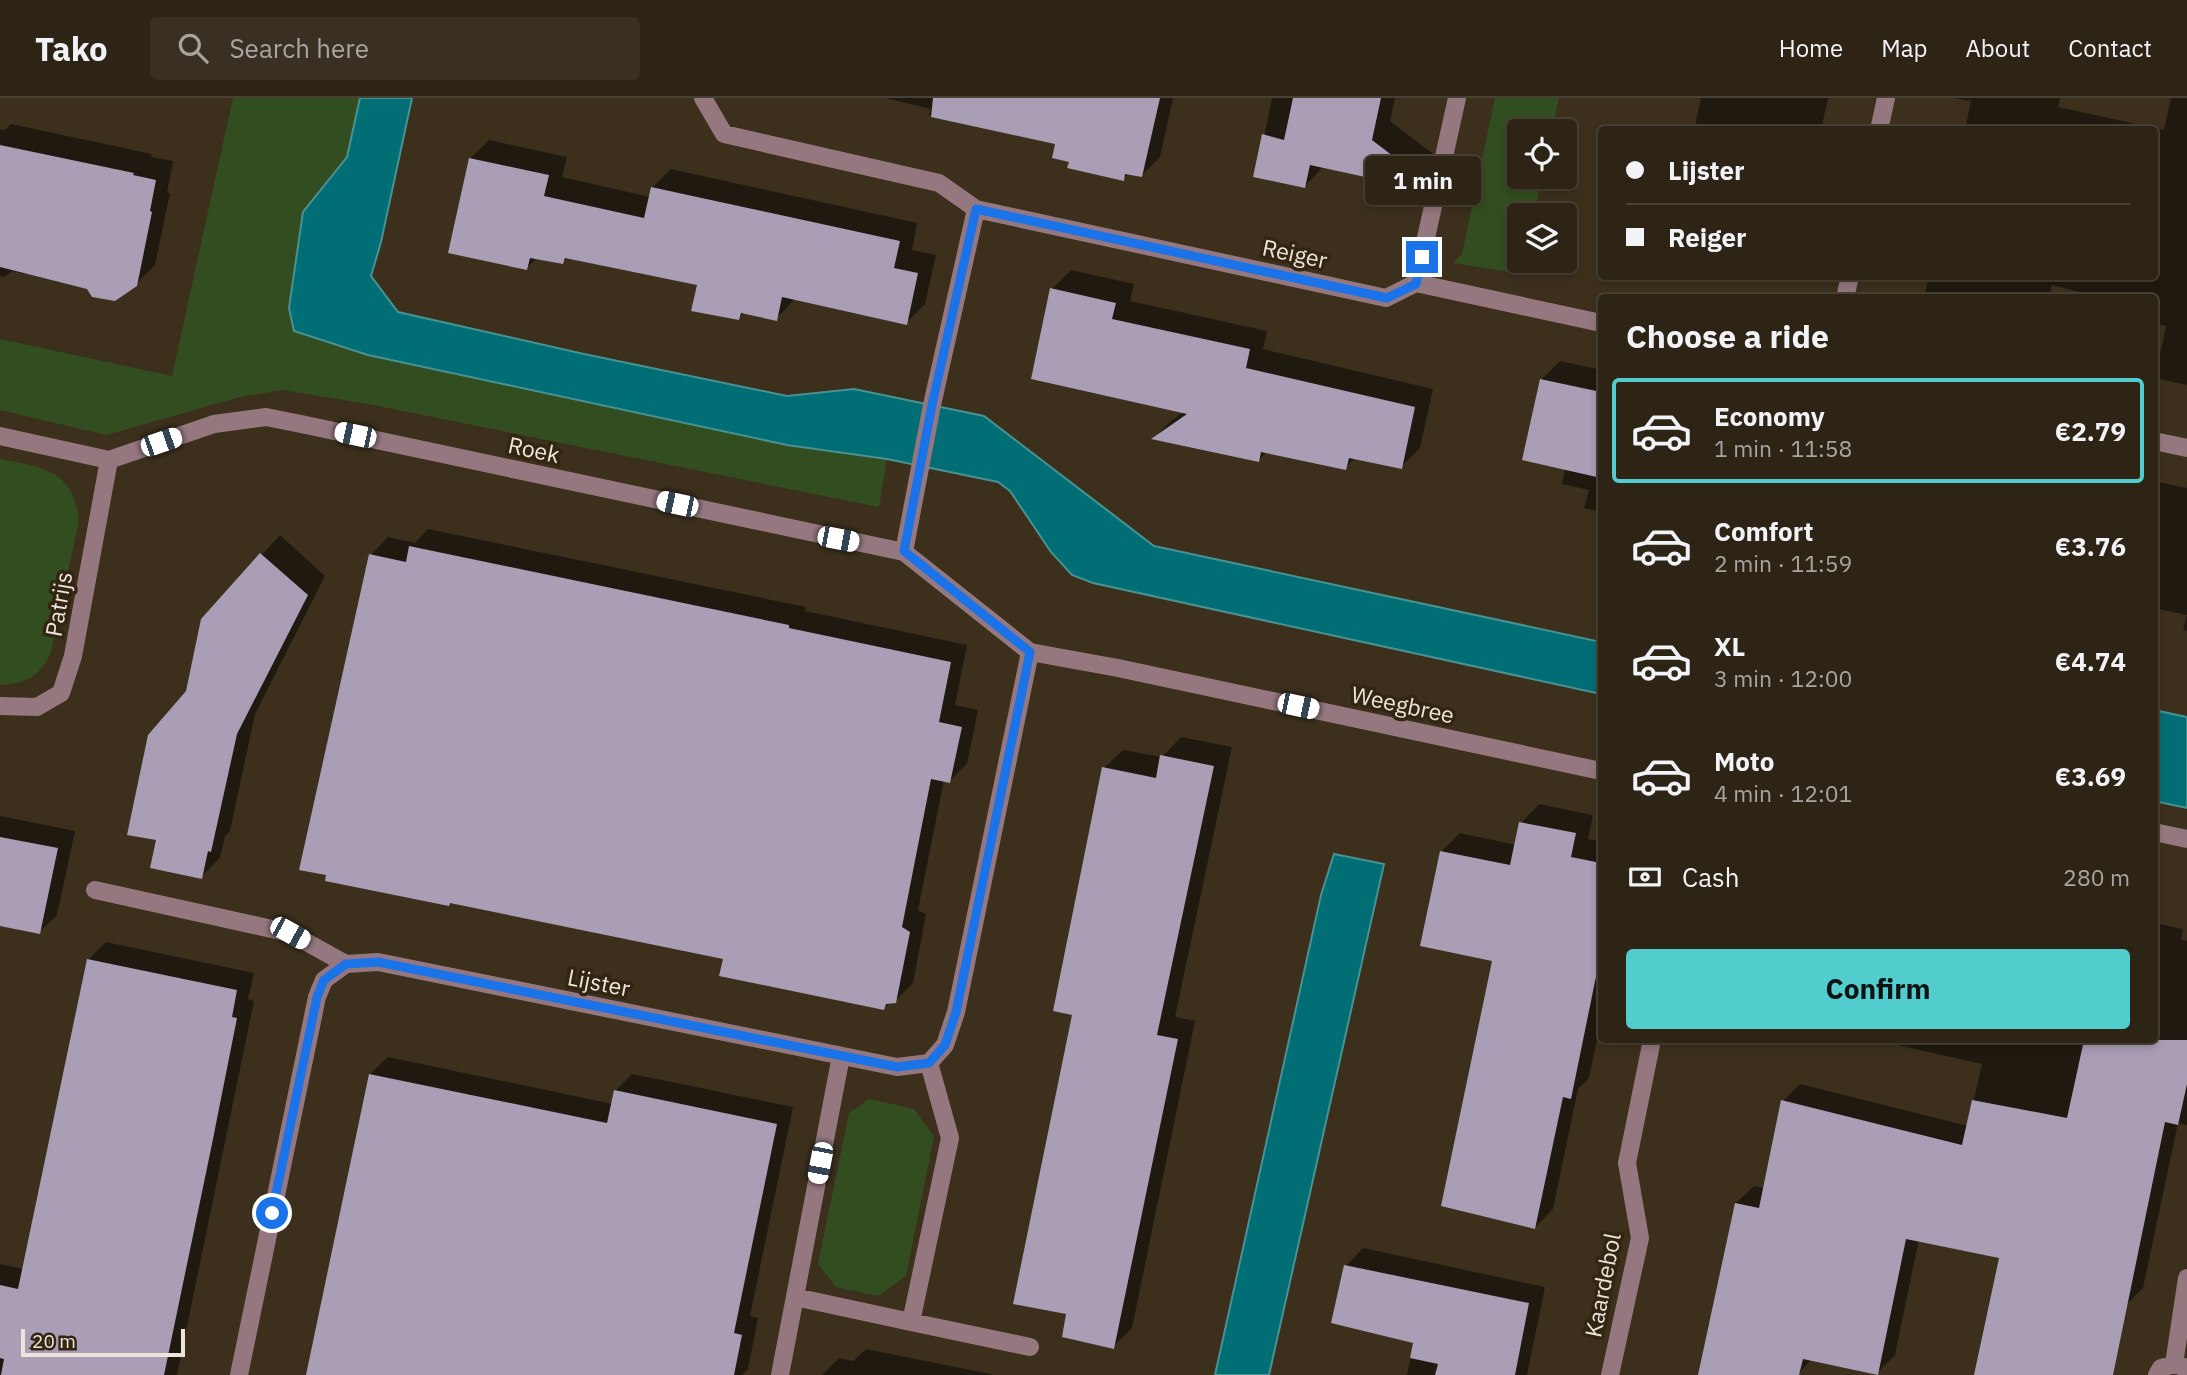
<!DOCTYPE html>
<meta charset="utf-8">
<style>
:root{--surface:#2d2416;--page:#393023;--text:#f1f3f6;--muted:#a7a4a1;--line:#484135;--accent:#52cdcd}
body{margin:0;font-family:"IBM Plex Sans",sans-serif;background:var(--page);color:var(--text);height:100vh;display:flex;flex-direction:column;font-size:26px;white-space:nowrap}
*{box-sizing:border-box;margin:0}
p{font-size:23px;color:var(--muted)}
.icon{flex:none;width:38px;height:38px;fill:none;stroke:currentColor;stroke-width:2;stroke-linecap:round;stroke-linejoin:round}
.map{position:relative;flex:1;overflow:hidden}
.drawer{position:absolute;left:1598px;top:196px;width:560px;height:749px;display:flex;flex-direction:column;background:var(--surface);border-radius:7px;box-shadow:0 4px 10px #0003,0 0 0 2px var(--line)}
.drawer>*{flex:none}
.guide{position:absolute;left:1598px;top:28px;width:560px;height:154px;border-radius:7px;box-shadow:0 4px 10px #0003,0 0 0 2px var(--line);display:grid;align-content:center;height:154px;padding:0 28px;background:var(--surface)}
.controls{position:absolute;left:1507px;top:21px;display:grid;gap:14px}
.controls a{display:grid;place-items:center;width:70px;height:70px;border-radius:7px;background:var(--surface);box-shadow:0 4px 10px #0003,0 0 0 2px var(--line);font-size:35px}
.scale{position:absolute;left:21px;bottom:18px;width:164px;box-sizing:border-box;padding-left:7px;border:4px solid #ede5da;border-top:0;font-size:19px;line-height:24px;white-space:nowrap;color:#ede5da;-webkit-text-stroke:5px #322613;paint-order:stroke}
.end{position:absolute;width:32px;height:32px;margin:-16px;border:9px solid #1a73e8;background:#fff;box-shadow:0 0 0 4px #fff}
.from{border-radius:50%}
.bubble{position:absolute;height:49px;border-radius:7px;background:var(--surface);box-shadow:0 4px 10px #0003,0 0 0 2px var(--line);font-size:23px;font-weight:700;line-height:49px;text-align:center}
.car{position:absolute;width:21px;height:42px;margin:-21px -10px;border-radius:9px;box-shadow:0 0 5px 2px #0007;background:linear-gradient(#fff 24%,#345 0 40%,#fff 0 76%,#345 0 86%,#fff 0)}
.guide b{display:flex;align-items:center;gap:24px;height:66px;font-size:26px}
.guide b+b{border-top:2px solid var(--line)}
.guide i{width:18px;height:18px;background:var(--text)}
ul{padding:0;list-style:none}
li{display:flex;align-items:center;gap:21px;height:105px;margin:0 14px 10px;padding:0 14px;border:4px solid transparent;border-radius:7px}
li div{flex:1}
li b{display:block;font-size:26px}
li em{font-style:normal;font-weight:700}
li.selected{border-color:var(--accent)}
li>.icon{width:63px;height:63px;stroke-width:1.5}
h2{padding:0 28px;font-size:32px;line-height:84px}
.pay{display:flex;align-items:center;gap:18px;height:77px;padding:0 28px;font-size:26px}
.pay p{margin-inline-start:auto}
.primary-button{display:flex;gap:14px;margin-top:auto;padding:14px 28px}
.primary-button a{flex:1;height:80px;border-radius:7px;background:var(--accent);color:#111;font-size:28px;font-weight:700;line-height:80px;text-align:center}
header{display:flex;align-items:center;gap:42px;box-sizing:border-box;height:98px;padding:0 35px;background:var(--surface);border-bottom:2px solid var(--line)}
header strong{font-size:33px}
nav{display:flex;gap:38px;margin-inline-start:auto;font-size:24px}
.search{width:490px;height:63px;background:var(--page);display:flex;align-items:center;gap:18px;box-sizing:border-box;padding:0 24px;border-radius:7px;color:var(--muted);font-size:26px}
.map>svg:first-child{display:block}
</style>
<header>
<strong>Tako</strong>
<div class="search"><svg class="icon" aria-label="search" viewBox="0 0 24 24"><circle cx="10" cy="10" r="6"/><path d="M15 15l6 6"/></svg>Search here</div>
<nav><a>Home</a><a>Map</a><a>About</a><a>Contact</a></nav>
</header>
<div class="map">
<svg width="2187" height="1277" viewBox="0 0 2187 1277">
<rect width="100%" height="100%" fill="#3c301d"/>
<path fill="#324e20" d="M 233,0 L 360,0 L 347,59 L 303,114 L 289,210 L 866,359 L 887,361 L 879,409 L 368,306 L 282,292 L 240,299 L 106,337 L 0,312 L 0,241 L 172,278 Z
M 1495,0 L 1559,0 L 1552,33 L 1519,33 L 1519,79 L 1542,79 L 1534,117 L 1519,117 L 1519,163 L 1525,163 L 1522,176 L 1453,165 L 1462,156 Z
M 0,361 C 43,370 72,370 79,422 L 51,554 C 39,579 28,585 0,587 Z
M 869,1001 L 914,1011 L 934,1038 L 906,1178 L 878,1198 L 836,1189 L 818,1166 L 849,1015 Z"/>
<path fill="#016e75" stroke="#489293" stroke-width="2" d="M 360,0 L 412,0 L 381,144 L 371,178 L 398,214 L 584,256 L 787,298 L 854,291 L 984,318 L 1154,448 L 1601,544 L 1601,596 L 1093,485 L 1072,477 L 1051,454 L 1010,393 L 998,384 L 887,361 L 787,347 L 368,257 L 294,233 L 289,210 L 303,114 L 347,59 Z
M 2154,612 L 2187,619 L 2187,710 L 2154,703 Z
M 1334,756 L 1384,766 L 1269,1277 L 1215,1277 L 1321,797 Z"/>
<path fill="#0007" d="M 885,0 L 1173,0 L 1160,59 L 1141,78 L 1129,75 L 1123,81 L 1071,63 L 1057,45 L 929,17 L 931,11 Z
M 1272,0 L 1395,0 L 1390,23 L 1445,65 L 1443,71 L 1424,90 L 1323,69 L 1305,88 L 1256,78 Z
M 1701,0 L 1828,0 L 1821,32 L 1694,32 Z
M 1954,0 L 2060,0 L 2058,9 L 2164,32 L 2171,0 L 2187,0 L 2187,287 L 2155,280 L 2166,228 L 2154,225 L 2154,200 L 2102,200 L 2052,187 L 2049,200 L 1924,200 L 1929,178 L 2154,178 L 2154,32 L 1965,32 L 1971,3 Z
M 11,26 L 152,56 L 151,59 L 173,63 L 167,95 L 170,95 L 155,167 L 136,186 L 88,189 L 26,174 L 24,176 L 12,173 L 4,179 L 0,178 L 0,31 L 5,32 Z
M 489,42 L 567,59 L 562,79 L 650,99 L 652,90 L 671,71 L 917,125 L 912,152 L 936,157 L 925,206 L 906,225 L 795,201 L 776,221 L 745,214 L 739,220 L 699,185 L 568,159 L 562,165 L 537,160 L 527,170 L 470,61 Z
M 1071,172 L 1134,186 L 1130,203 L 1267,233 L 1263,251 L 1433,291 L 1420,350 L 1401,369 L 1356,359 L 1345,370 L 1267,353 L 1259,362 L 1154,340 L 1171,323 L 1185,313 L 1052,191 Z
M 1560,263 L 1601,272 L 1601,414 L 1584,410 L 1589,392 L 1562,386 L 1565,370 L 1541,282 Z
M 2154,383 L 2187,390 L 2187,533 L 2183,532 L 2187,517 L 2154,510 Z
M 428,431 L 806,509 L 805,513 L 967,547 L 955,607 L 978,612 L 967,666 L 949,683 L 944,682 L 918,812 L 926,816 L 913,885 L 895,903 L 891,904 L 884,910 L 725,860 L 371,457 L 388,439 L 415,445 Z
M 280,437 L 325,478 L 255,616 L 230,733 L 225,738 L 220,760 L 201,779 L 203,522 Z
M 1181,639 L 1232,649 L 1175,919 L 1195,923 L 1132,1230 L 1113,1249 L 1068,1215 L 1074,915 L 1104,670 L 1123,652 L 1162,659 Z
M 1539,706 L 1593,717 L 1588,741 L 1601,744 L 1601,922 L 1589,980 L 1578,991 L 1553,1111 L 1535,1129 L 1494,861 L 1441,754 L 1460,735 L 1516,747 L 1521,725 Z
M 0,718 L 75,733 L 57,817 L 39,834 L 0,826 Z
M 2154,825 L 2183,831 L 2181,842 L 2187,843 L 2187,1027 L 2178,1025 L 2143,1190 L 2125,1208 L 2100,1277 L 1976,1277 L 2001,1158 L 1919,1141 L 1895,1257 L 1877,1275 L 1812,1261 L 1799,1275 L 1780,1277 L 1701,1277 L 1736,1105 L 1754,1088 L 1765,1090 L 1783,1003 L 1800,986 L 1968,1028 L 1982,966 L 1875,942 L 2154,942 Z
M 106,844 L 254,875 L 248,901 L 254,903 L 177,1277 L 0,1277 L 0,1166 L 24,1171 L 88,862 Z
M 388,959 L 613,1006 L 615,993 L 632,976 L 793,1009 L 750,1218 L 758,1220 L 748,1271 L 742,1277 L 308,1277 L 370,976 Z
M 1363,1150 L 1545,1189 L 1527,1277 L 1407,1277 L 1414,1244 L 1346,1168 Z
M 866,1251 L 995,1277 L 822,1277 L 839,1260 L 853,1263 Z"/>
<path fill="#a99eb5" d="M 933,0 L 1160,0 L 1142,79 L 1125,76 L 1124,83 L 1067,70 L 1069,64 L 1052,60 L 1055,46 L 931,19 Z
M 1293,0 L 1381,0 L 1372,42 L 1427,84 L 1425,92 L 1310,67 L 1305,90 L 1253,79 L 1262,36 L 1284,42 Z
M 0,47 L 134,75 L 133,77 L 156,82 L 150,113 L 152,114 L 137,188 L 115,203 L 92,199 L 87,191 L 0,169 Z
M 469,60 L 549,77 L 544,98 L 644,120 L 651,89 L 900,143 L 894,170 L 918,175 L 907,227 L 782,199 L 777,223 L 741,215 L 739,222 L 691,213 L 697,187 L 565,160 L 563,166 L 530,160 L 527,172 L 448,155 Z
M 1050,190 L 1116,205 L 1112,221 L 1250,251 L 1246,270 L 1415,309 L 1402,371 L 1349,360 L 1346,372 L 1261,354 L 1259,364 L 1151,341 L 1187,316 L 1031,281 Z
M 1540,281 L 1601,294 L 1601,380 L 1522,362 Z
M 409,448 L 789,527 L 789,530 L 951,564 L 939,624 L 962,629 L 950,685 L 931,681 L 902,829 L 910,834 L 896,905 L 886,906 L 884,912 L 719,878 L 723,861 L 450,805 L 449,808 L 325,783 L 326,777 L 299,772 L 369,456 L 406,464 Z
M 260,455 L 308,497 L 237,636 L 211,754 L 208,753 L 202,781 L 150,770 L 156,742 L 127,737 L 148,637 L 186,593 L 201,521 Z
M 1160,657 L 1214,668 L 1157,937 L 1178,941 L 1114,1251 L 1062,1239 L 1066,1216 L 1013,1206 L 1072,917 L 1053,913 L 1102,669 L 1156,680 Z
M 1519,724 L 1576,735 L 1571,759 L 1601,765 L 1601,854 L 1571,1001 L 1563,999 L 1535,1131 L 1441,1108 L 1492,863 L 1420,848 L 1440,753 L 1510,767 Z
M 0,739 L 58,750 L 40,836 L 0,828 Z
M 87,861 L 237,892 L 232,919 L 237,920 L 212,1046 L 164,1277 L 1,1277 L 4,1261 L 0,1260 L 0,1187 L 18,1191 Z
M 2084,942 L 2187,942 L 2187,986 L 2178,1027 L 2165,1024 L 2113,1277 L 1974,1277 L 1999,1160 L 1906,1141 L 1878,1277 L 1803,1261 L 1799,1277 L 1698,1277 L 1735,1105 L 1759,1110 L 1781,1002 L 1962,1047 L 1972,1002 L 2067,1020 Z
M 369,976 L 607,1025 L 614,992 L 777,1026 L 734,1235 L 742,1237 L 734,1277 L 306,1277 Z
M 1344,1167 L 1529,1205 L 1515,1277 L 1435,1277 L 1438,1266 L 1410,1260 L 1413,1245 L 1331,1225 Z"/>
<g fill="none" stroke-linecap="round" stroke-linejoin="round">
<path stroke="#95787f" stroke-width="18" d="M 703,0 L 724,36 L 939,85 L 976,111 L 1386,200 L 1416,185
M 1879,32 L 1886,0
M 1416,185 L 1457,0
M 1416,185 L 1601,225
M 1845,200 L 1850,178
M 0,338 L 109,362 L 214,326 L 266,319 L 301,326 L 904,454 L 1030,554 L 1118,570 L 1601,673
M 2154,343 L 2187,350
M 904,454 L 932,307 L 976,111
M 0,608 L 37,609 L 61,595 L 73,558 L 109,362
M 2154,734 L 2187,741
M 95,792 L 290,835 L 346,866 L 378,864 L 897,969 L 929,965 L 945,947 L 956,914 L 1030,554
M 795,1199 L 911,1224 L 950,1040 L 929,965
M 911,1224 L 1030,1249
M 2174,1266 L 2187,1180
M 239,1277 L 317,899 L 324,882 L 346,866
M 780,1277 L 841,958
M 1610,1277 L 1640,1140 L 1627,1065 L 1652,942
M 2157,1277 L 2161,1270 L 2174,1266 L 2187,1270"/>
</g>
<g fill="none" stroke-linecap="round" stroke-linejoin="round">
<path stroke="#1a73e8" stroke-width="9" d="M 272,1115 L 317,899 L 324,882 L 346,866 L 378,864 L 897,969 L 929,965 L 945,947 L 956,914 L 1030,554 L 904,453 L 932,307 L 976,111 L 1387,200 L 1416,186 L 1422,159"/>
</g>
<g text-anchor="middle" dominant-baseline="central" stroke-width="7" stroke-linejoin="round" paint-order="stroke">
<g font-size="23" fill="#ede5da" stroke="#322613">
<text transform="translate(1295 155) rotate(12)">Reiger</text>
<text transform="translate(534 351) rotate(12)">Roek</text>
<text transform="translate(58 506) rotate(-80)">Patrijs</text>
<text transform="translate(1403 606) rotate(12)">Weegbree</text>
<text transform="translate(599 884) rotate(11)">Lijster</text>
<text transform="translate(1602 1187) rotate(-79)">Kaardebol</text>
</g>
</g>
</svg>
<div class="controls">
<a><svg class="icon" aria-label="locate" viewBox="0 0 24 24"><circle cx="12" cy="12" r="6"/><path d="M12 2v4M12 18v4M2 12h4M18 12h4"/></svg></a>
<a><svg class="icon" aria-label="layers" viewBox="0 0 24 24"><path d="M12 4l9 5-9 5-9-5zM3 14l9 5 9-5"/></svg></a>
</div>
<div class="scale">20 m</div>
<i class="end from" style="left:272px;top:1115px"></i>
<i class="end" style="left:1422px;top:159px"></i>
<div class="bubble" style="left:1365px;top:58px;width:116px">1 min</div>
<i class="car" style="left:355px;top:337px;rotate:282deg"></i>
<i class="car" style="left:161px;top:344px;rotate:71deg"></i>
<i class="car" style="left:677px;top:406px;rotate:282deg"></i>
<i class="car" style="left:838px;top:441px;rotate:101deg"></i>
<i class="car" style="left:1298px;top:608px;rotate:102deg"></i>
<i class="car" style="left:290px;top:835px;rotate:119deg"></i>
<i class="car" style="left:820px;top:1065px;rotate:191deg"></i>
<div class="guide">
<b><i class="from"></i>Lijster</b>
<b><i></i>Reiger</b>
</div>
<section class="drawer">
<h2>Choose a ride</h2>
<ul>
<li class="selected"><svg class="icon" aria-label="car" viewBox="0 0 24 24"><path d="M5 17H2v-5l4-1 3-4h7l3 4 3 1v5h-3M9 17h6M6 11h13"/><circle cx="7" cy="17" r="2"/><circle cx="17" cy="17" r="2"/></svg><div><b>Economy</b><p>1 min · 11:58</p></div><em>€2.79</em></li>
<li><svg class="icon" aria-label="car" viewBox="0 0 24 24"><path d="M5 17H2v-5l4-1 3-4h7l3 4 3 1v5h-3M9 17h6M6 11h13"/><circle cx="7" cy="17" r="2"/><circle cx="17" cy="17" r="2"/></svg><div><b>Comfort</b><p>2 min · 11:59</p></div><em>€3.76</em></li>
<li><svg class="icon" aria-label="car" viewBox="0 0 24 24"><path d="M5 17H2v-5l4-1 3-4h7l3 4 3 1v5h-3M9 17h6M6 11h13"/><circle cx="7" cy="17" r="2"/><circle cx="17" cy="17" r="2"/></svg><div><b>XL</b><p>3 min · 12:00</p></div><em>€4.74</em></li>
<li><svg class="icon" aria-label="car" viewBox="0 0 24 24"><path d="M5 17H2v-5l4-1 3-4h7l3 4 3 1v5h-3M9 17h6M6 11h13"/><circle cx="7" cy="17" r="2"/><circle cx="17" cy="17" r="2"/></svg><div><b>Moto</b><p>4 min · 12:01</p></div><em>€3.69</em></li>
</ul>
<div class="pay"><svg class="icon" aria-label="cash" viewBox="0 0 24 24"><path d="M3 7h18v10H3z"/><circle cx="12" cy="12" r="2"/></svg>Cash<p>280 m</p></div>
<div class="primary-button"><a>Confirm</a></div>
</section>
</div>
